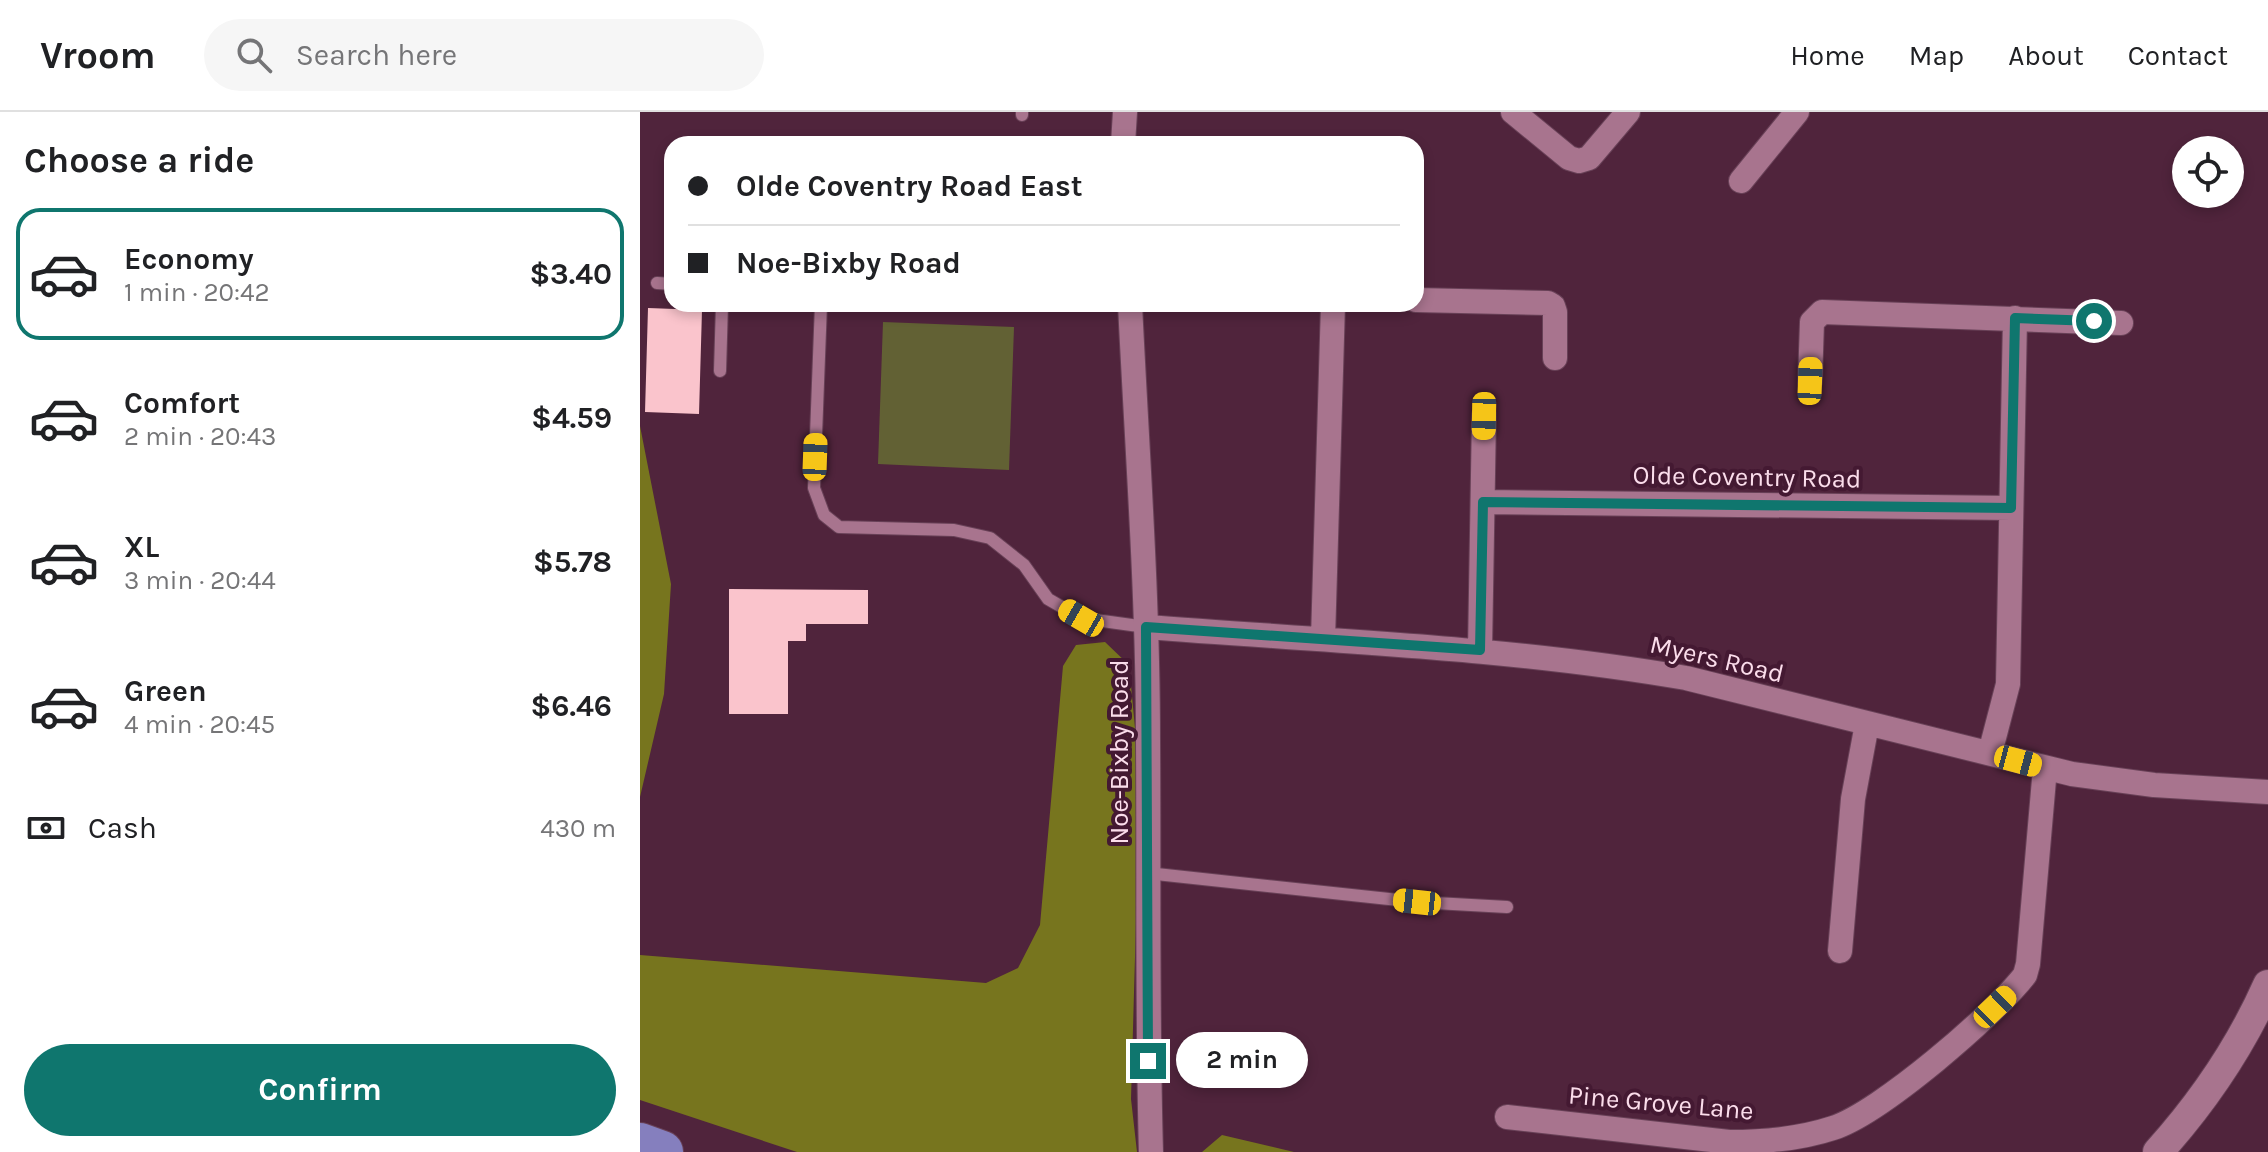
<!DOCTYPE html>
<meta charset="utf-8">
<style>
:root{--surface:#fff;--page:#f6f6f6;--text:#202124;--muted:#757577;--line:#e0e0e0;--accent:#0f766e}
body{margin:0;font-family:Karla,sans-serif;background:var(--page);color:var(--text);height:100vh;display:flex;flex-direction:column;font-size:30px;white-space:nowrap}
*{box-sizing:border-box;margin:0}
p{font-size:26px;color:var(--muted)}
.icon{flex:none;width:44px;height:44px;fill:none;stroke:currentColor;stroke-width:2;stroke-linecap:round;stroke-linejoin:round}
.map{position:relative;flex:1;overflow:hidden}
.sheet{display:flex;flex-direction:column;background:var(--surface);width:640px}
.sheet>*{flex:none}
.hud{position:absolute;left:24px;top:24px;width:760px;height:176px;border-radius:24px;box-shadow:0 4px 12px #0003;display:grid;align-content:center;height:176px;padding:0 24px;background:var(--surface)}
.fabs{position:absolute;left:1532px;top:24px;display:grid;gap:16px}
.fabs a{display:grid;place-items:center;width:72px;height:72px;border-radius:50%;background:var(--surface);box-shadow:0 4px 12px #0003;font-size:40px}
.end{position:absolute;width:36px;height:36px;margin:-18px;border:10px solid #0f766e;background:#fff;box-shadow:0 0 0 4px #fff}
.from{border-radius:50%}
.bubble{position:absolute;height:56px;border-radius:28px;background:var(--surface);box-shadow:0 4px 12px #0003;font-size:26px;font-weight:700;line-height:56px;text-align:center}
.car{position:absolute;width:24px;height:48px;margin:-24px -12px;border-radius:10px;box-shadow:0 0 6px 2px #0007;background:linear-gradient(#f5c518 24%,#345 0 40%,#f5c518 0 76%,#345 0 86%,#f5c518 0)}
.hud b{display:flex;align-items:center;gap:28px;height:76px;font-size:30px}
.hud b+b{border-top:2px solid var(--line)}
.hud i{width:20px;height:20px;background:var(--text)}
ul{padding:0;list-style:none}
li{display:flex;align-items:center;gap:24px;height:132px;margin:0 16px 12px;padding:0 8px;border:4px solid transparent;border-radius:24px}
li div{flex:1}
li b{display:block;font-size:30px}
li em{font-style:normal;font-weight:700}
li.active{border-color:var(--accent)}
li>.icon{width:72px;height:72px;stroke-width:1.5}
h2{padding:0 24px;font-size:36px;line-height:96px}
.pay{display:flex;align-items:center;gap:20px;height:88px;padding:0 24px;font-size:30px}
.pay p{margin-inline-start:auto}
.cta{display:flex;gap:16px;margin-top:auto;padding:16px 24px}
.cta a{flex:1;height:92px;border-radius:48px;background:var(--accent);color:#fff;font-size:32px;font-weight:700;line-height:92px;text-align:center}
header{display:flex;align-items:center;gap:48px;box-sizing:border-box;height:112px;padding:0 40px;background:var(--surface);border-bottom:2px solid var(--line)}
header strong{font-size:38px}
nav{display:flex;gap:44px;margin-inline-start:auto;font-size:28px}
.search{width:560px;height:72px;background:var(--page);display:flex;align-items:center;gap:20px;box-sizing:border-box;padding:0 28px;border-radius:44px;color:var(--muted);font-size:30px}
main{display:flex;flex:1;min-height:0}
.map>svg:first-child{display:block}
</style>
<header>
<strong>Vroom</strong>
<div class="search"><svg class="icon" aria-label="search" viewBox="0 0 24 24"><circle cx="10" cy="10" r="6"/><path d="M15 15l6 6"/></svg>Search here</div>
<nav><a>Home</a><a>Map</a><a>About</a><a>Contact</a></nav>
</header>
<main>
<section class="sheet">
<h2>Choose a ride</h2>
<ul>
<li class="active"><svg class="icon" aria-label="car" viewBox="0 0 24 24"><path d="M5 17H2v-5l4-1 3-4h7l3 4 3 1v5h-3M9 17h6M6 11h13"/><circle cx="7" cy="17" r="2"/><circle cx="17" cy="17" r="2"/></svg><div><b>Economy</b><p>1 min · 20:42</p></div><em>$3.40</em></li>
<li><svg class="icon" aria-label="car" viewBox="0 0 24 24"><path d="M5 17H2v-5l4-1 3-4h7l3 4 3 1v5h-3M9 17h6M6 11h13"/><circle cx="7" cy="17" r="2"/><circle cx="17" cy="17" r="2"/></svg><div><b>Comfort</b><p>2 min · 20:43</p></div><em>$4.59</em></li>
<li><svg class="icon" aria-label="car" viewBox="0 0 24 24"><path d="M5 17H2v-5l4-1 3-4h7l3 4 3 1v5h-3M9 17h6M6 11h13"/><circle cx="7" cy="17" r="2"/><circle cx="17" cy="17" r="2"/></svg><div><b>XL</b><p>3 min · 20:44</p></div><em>$5.78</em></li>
<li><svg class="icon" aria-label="car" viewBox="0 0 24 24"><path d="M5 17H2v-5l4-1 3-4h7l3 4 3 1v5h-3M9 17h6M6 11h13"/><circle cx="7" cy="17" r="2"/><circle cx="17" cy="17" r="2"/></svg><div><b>Green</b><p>4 min · 20:45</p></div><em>$6.46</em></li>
</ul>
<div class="pay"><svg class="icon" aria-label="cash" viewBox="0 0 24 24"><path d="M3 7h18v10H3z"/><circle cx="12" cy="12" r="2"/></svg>Cash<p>430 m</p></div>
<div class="cta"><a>Confirm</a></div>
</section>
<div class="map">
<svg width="1628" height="1040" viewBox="0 0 1628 1040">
<rect width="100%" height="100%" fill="#50243c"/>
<path fill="#626134" d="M 243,210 L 374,215 L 369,358 L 238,352 Z"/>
<path fill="#77751e" d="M 0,314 L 31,472 L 24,582 L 0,685 Z
M 465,530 L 489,553 L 500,668 L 491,987 L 497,1040 L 157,1040 L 0,988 L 0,843 L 346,871 L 378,856 L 400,813 L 423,554 L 436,533 Z
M 582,1023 L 654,1040 L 562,1040 Z"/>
<path fill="#fac4cc" d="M 8,196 L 62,198 L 59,302 L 5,300 Z
M 89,477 L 228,478 L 228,512 L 166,512 L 166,529 L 148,529 L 148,602 L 89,602 Z"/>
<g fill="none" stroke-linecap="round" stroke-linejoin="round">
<g stroke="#684157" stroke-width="14">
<path id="service" d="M 382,3 L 382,0
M 17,171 L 32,172
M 181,192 L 174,376 L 184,403 L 199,415 L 314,418 L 350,426 L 384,453 L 408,487 L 441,506 L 506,515
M 80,259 L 82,192
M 507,761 L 777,790 L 867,795"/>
</g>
<g stroke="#684157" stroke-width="26">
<path id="minor" d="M 873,0 L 929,46 L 939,49 L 949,46 L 988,0
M 483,32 L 485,0
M 1101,69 L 1157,0
M 776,188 L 908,191 L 913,194 L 915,200 L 915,246
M 490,192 C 497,337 508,483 508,628 C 509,765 507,903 511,1040
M 1170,269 L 1172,210 L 1182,200 L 1481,211
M 843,390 L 1371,396
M 506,515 C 687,529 867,535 1046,566 L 1432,662 L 1514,673 L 1628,680
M 683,527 L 693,192
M 840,538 L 844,304
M 1350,641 L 1368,572 L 1375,206
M 1200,839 L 1213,687 L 1227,612
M 867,1005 L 1089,1030 C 1123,1030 1160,1027 1193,1016 C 1240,1001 1354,903 1385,863 L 1388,852 L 1405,656"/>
</g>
<g stroke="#684157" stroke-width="32">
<path id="tertiary" d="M 1518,1040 C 1562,991 1601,934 1628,873"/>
</g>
<g stroke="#684157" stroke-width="44">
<path id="motorway" d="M 0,1032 L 22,1040"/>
</g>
<use href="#service" stroke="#a8748e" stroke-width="12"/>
<use href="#minor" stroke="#a8748e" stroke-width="24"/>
<use href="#tertiary" stroke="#a8748e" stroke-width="30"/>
<use href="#motorway" stroke="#857fbe" stroke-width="42"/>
</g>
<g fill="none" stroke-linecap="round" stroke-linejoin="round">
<path stroke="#0f766e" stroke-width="10" d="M 508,949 L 506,515 L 840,538 L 843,390 L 1371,396 L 1375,206 L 1454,209"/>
</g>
<g text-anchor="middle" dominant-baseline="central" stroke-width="8" stroke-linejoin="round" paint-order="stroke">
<g font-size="26" fill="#fbddeb" stroke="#441932">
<text transform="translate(1107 365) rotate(1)">Olde Coventry Road</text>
<text transform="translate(1077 547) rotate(13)">Myers Road</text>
<text transform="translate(479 640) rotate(-90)">Noe-Bixby Road</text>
<text transform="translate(1021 991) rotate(5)">Pine Grove Lane</text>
</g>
</g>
</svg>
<div class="fabs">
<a><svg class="icon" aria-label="locate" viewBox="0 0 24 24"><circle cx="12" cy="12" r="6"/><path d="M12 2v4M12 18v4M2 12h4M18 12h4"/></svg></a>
</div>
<i class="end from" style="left:1454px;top:209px"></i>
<i class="end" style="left:508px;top:949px"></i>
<div class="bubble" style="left:536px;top:920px;width:132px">2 min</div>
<i class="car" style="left:1170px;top:269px;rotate:2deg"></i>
<i class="car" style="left:844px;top:304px;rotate:181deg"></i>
<i class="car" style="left:175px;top:345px;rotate:2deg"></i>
<i class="car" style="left:441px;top:506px;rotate:300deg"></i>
<i class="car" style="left:1378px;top:649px;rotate:105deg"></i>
<i class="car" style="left:777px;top:790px;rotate:276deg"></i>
<i class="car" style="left:1355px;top:895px;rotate:46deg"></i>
<div class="hud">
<b><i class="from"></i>Olde Coventry Road East</b>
<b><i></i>Noe-Bixby Road</b>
</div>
</div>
</main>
